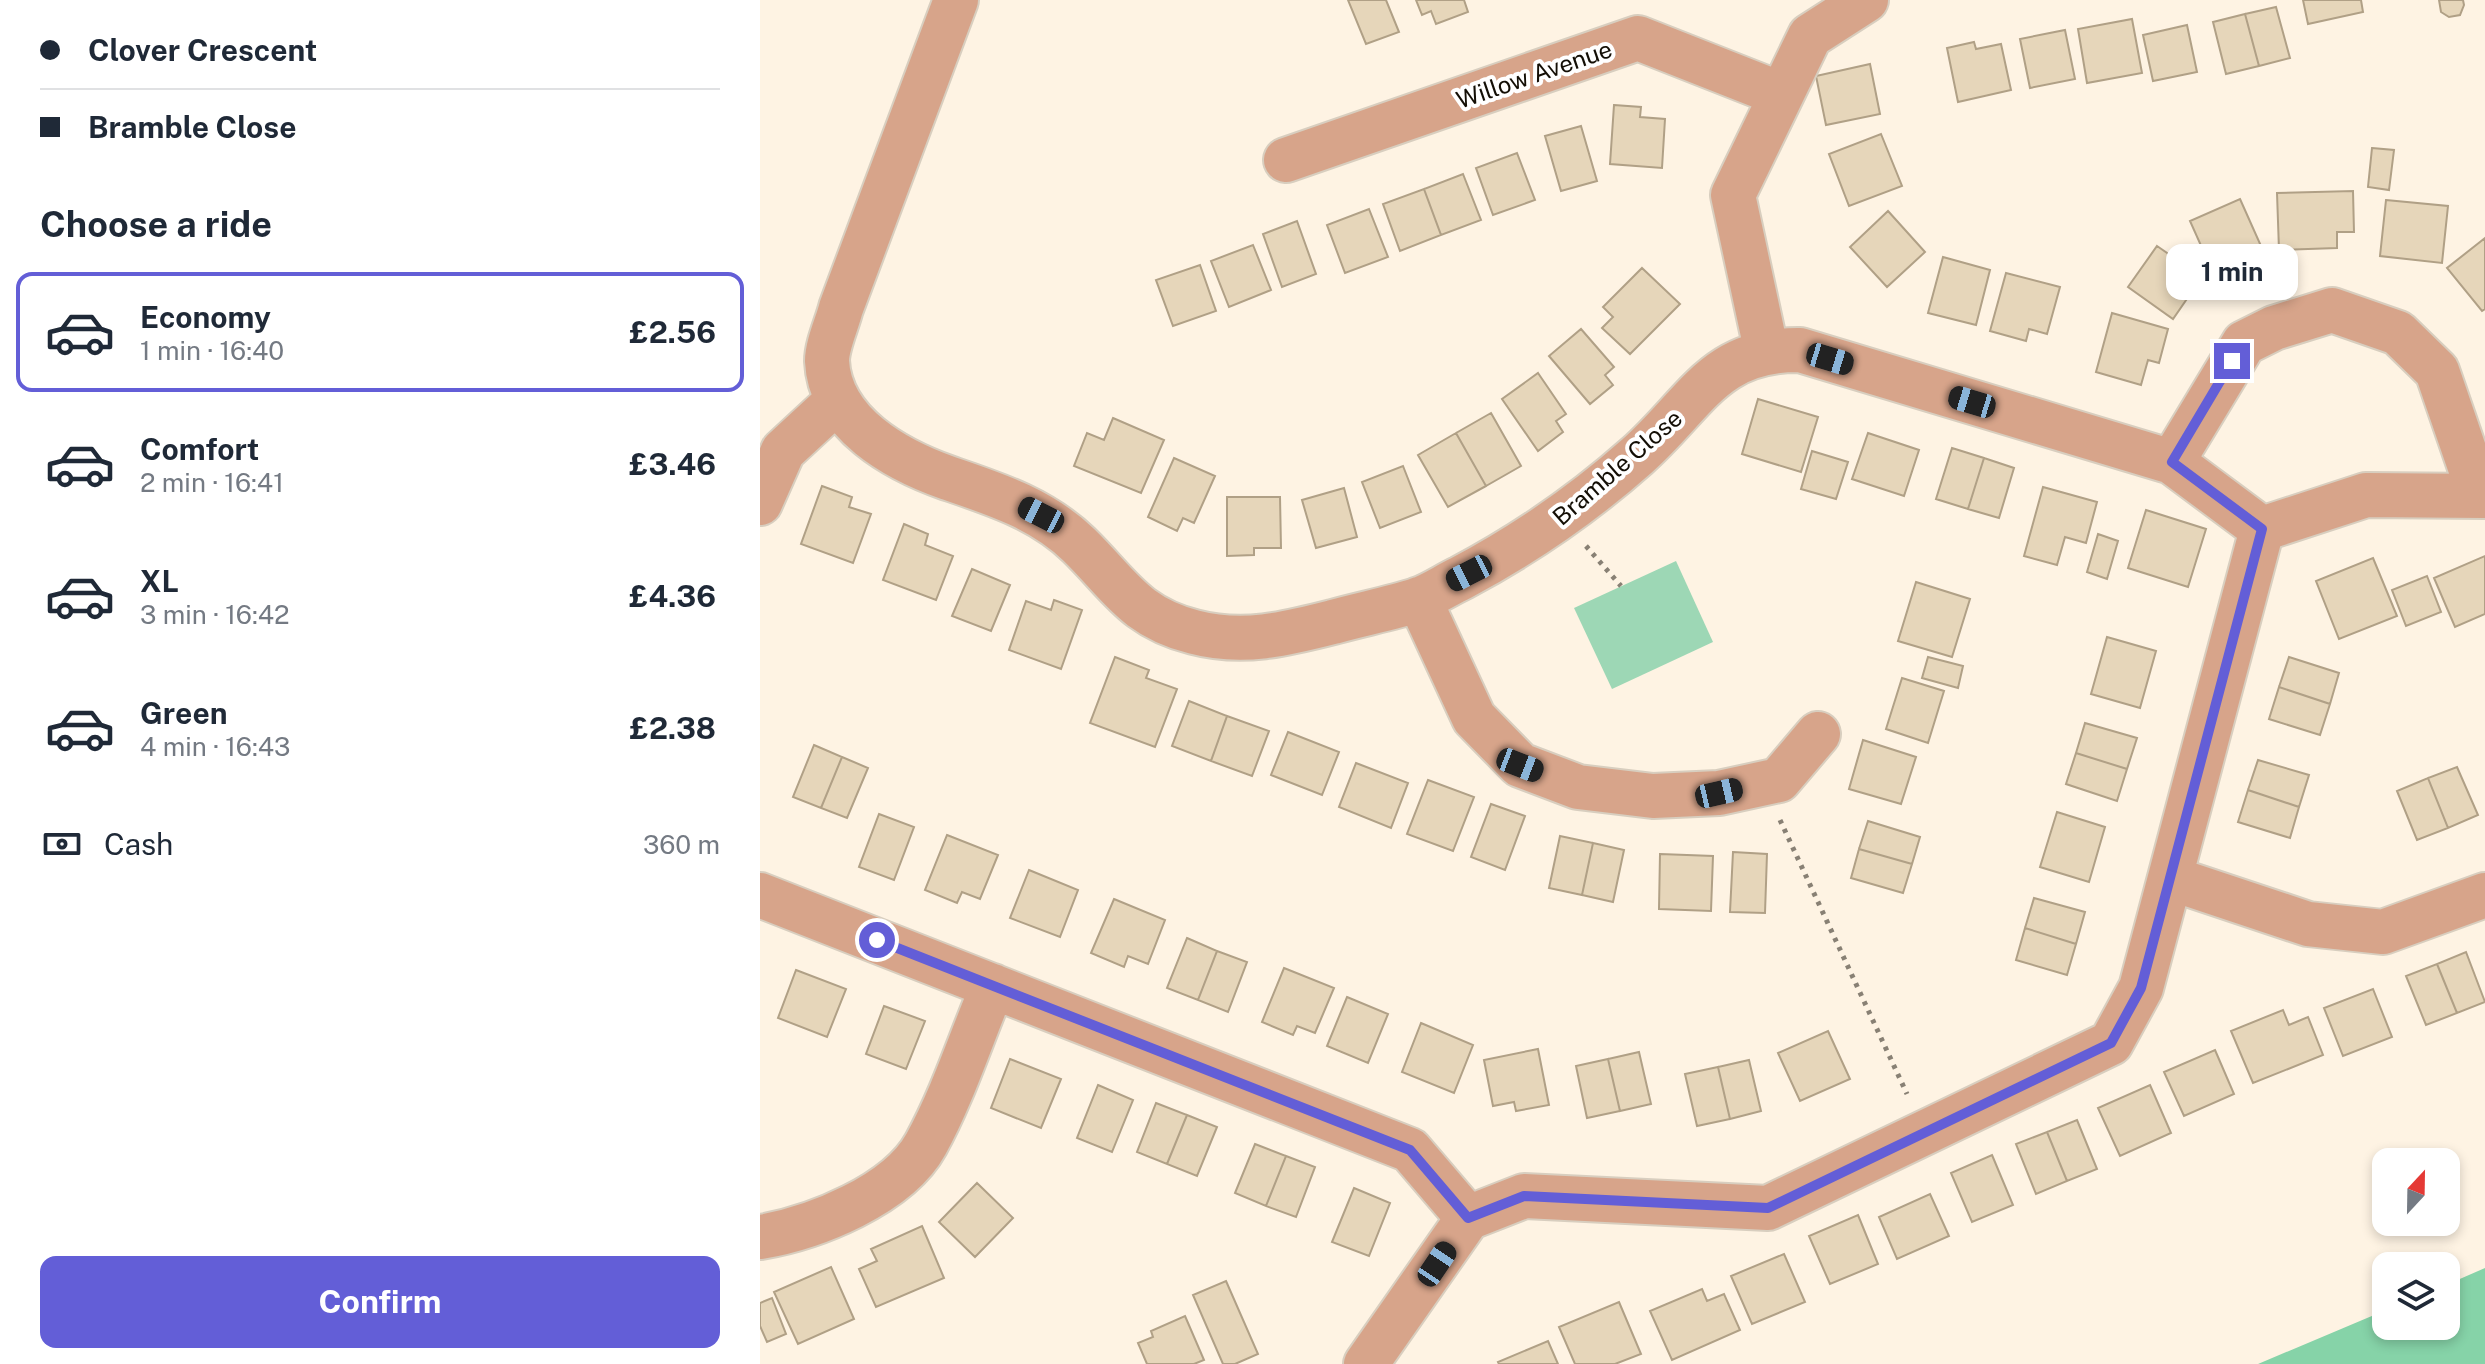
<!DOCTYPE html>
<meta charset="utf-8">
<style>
:root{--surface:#fff;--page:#f2f2f3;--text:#1f2937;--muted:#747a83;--line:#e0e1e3;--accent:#635ed7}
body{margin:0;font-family:"Public Sans",sans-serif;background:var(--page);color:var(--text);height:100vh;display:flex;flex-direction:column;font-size:30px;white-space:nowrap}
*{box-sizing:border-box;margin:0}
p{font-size:26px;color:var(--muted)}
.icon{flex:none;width:44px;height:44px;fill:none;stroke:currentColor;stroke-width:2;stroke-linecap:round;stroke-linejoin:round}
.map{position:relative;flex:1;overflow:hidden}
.sheet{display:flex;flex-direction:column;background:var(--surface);width:760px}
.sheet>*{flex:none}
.top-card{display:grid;align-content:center;height:176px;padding:0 40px;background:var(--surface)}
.needle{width:52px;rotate:22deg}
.tools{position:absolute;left:1612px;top:1148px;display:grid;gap:16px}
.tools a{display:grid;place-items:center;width:88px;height:88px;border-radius:16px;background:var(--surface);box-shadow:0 4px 12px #0003;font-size:40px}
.end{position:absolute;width:36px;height:36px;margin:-18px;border:10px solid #635ed7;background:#fff;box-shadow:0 0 0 4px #fff}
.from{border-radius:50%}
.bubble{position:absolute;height:56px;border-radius:16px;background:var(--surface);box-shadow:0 4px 12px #0003;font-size:26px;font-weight:700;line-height:56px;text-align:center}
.car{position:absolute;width:24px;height:48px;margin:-24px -12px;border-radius:10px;box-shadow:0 0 6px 2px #0007;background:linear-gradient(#222 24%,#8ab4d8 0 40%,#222 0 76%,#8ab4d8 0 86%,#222 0)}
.top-card b{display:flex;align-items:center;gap:28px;height:76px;font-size:30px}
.top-card b+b{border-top:2px solid var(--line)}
.top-card i{width:20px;height:20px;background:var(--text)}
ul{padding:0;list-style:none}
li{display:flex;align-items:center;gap:24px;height:120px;margin:0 16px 12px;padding:0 24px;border:4px solid transparent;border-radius:16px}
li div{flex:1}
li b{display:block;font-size:30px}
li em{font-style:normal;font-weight:700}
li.selected{border-color:var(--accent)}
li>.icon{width:72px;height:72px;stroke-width:1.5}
h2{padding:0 40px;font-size:36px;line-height:96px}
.pay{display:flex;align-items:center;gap:20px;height:88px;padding:0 40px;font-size:30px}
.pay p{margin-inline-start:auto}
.primary-button{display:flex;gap:16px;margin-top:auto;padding:16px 40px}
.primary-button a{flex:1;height:92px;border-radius:16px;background:var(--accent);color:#fff;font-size:32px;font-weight:700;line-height:92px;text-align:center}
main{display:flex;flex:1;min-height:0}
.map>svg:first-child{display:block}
</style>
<main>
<section class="sheet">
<div class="top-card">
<b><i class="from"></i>Clover Crescent</b>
<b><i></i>Bramble Close</b>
</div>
<h2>Choose a ride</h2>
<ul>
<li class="selected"><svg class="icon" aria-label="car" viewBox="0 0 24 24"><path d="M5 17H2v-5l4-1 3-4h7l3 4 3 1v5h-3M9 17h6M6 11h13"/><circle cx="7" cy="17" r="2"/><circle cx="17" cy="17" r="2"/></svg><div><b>Economy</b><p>1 min · 16:40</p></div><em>£2.56</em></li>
<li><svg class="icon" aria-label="car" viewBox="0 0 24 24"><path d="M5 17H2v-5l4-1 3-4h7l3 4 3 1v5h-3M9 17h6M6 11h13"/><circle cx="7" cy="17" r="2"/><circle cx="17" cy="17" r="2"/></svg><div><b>Comfort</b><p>2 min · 16:41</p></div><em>£3.46</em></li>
<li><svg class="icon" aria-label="car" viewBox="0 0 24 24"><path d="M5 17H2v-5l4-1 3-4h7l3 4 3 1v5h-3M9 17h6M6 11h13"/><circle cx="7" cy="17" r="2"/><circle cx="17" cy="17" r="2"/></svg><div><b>XL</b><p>3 min · 16:42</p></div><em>£4.36</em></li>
<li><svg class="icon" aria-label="car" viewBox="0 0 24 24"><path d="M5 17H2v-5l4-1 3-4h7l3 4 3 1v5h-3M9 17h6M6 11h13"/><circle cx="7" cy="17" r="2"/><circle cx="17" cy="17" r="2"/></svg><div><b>Green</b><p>4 min · 16:43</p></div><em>£2.38</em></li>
</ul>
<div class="pay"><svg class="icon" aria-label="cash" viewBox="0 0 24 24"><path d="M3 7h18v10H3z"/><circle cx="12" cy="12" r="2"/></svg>Cash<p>360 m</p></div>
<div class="primary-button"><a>Confirm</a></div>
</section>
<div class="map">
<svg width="1725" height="1364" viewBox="0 0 1725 1364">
<rect width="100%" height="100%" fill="#fef3e3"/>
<path fill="#9dd7b5" d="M 916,561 L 953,642 L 852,689 L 814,608 Z"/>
<path fill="#86d3a8" d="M 1725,1268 L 1725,1364 L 1498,1364 L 1626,1310 L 1626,1326 L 1686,1326 L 1686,1285 Z"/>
<path fill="#e6d6ba" stroke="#b0a086" stroke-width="2" d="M 588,0 L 626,0 L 639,32 L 606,44 Z
M 656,0 L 704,0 L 708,12 L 676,24 L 671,11 L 662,15 Z
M 1543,0 L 1601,0 L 1603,12 L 1548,24 Z
M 1679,0 L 1703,0 L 1704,5 L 1700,15 L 1689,17 L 1681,12 Z
M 1516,7 L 1530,58 L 1499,66 L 1485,14 Z
M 1485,14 L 1499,66 L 1466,74 L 1453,22 Z
M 1372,19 L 1382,73 L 1327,83 L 1318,29 Z
M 1427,25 L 1437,72 L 1393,81 L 1383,35 Z
M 1305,30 L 1315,79 L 1270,88 L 1260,39 Z
M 1214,42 L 1216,49 L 1241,44 L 1251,90 L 1198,102 L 1187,48 Z
M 1110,64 L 1120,114 L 1066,125 L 1056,76 Z
M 854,105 L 881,107 L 880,117 L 905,119 L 902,168 L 850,164 Z
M 821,126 L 837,181 L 801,191 L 785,136 Z
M 1121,134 L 1142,186 L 1089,206 L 1069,154 Z
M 1612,148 L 1634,150 L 1629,190 L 1608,187 Z
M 757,153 L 775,200 L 733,215 L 716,168 Z
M 703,174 L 721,220 L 681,235 L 664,189 Z
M 664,189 L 681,235 L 640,251 L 623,204 Z
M 1593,191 L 1594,232 L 1577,232 L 1577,248 L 1519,250 L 1517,193 Z
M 1480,199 L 1501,246 L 1451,268 L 1430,221 Z
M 1626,200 L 1688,206 L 1682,263 L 1620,256 Z
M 609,209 L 628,257 L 585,273 L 567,225 Z
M 1128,211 L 1165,252 L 1127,287 L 1090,247 Z
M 537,221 L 556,274 L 522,287 L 503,234 Z
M 1725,238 L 1725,309 L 1722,311 L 1687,268 Z
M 493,245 L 511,290 L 469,307 L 451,261 Z
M 1397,246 L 1442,277 L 1413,319 L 1368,287 Z
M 1183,257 L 1230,270 L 1216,325 L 1168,313 Z
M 440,265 L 456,311 L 413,326 L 396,280 Z
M 882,268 L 920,304 L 870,354 L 842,328 L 853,317 L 843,307 Z
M 1246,273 L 1300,287 L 1287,334 L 1269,329 L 1266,341 L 1230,331 Z
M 1352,313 L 1408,329 L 1399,363 L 1388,360 L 1381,385 L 1336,372 Z
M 821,329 L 854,367 L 845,375 L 853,385 L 830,404 L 789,356 Z
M 778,373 L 806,414 L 796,421 L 803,432 L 778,451 L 742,399 Z
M 998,399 L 1058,417 L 1041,472 L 982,454 Z
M 731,413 L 761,466 L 726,486 L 696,433 Z
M 353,418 L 404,440 L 381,493 L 314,466 L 327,433 L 344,440 Z
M 696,433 L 726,486 L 688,507 L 658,455 Z
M 1108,433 L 1159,450 L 1144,496 L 1092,479 Z
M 1192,448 L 1224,458 L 1208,509 L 1176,499 Z
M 1052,451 L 1088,462 L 1076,499 L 1041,489 Z
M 414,458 L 455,476 L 434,523 L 423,518 L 417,531 L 388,517 Z
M 1224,458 L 1254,468 L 1239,518 L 1208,509 Z
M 643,466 L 661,512 L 620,528 L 602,482 Z
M 62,486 L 92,497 L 89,507 L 111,514 L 93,563 L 41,544 Z
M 1283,487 L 1337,502 L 1326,543 L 1305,537 L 1297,565 L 1264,556 Z
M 584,488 L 597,537 L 556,548 L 542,500 Z
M 467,497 L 520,497 L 521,548 L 494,548 L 494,555 L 467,556 Z
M 1386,510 L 1446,529 L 1428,587 L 1368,568 Z
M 144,524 L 168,534 L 165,545 L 193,556 L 176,600 L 123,580 Z
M 1338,534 L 1358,541 L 1347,579 L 1327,572 Z
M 1725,556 L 1725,614 L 1695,627 L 1674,578 Z
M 1613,558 L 1637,616 L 1579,639 L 1556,581 Z
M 212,569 L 250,585 L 231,631 L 192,616 Z
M 1667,576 L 1681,612 L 1646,626 L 1632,590 Z
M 1156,582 L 1210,599 L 1192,657 L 1138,641 Z
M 294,600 L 322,610 L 301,669 L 249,650 L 266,601 L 291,610 Z
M 1347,637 L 1396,651 L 1380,708 L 1331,694 Z
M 355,657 L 389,670 L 386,678 L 417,689 L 395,747 L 330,723 Z
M 1168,657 L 1203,666 L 1198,688 L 1162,678 Z
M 1529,657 L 1579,673 L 1570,704 L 1519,687 Z
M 1142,678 L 1184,691 L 1168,743 L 1126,729 Z
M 1519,687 L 1570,704 L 1560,735 L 1509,719 Z
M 429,701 L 467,716 L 451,761 L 412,746 Z
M 467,716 L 509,731 L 492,776 L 451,761 Z
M 1325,723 L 1377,738 L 1367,769 L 1316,753 Z
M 528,732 L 579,752 L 562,795 L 511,775 Z
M 1103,740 L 1156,757 L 1141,804 L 1089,789 Z
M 54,745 L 82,757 L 61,808 L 33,797 Z
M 1316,753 L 1367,769 L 1357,801 L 1306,784 Z
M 82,757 L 108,768 L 87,818 L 61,808 Z
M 1498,760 L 1549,775 L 1539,807 L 1488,790 Z
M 596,763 L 648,783 L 631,828 L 579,807 Z
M 1697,767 L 1718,815 L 1688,828 L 1668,778 Z
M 1668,778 L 1688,828 L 1657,840 L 1637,791 Z
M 668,780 L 714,797 L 693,851 L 647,834 Z
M 1488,790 L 1539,807 L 1530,838 L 1478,822 Z
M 731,804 L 765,816 L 745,870 L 711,857 Z
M 1297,812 L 1345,827 L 1329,882 L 1280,867 Z
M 119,814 L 154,827 L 134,880 L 99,867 Z
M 1108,821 L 1160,837 L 1152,864 L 1099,849 Z
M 187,835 L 238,855 L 220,899 L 202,892 L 197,903 L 165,890 Z
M 800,836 L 833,843 L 822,895 L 789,888 Z
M 833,843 L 864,850 L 853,902 L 822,895 Z
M 1099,849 L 1152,864 L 1143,893 L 1091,878 Z
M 973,852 L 1007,854 L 1005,913 L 970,912 Z
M 900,854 L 953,856 L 951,911 L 899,909 Z
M 269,870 L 318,890 L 300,937 L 250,918 Z
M 1274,898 L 1325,912 L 1316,944 L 1265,928 Z
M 354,899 L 405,920 L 388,964 L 368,956 L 364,967 L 331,953 Z
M 1265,928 L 1316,944 L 1307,975 L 1256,960 Z
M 427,938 L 457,951 L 438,1000 L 407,988 Z
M 457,951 L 487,962 L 468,1012 L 438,1000 Z
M 1706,952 L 1725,1002 L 1697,1013 L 1677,964 Z
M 1677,964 L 1697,1013 L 1666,1025 L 1646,976 Z
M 524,968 L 574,988 L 555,1033 L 537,1026 L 533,1035 L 502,1022 Z
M 36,970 L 86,989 L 67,1037 L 18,1018 Z
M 1613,989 L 1632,1037 L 1583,1056 L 1564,1008 Z
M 587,997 L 628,1014 L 608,1063 L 567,1046 Z
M 124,1006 L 165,1021 L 146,1069 L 106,1054 Z
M 1523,1010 L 1529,1025 L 1548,1017 L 1563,1055 L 1493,1083 L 1471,1031 Z
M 661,1023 L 713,1045 L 694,1093 L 642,1072 Z
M 1068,1031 L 1090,1079 L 1040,1101 L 1018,1053 Z
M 778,1049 L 789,1105 L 756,1111 L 754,1102 L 733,1106 L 724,1060 Z
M 1455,1050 L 1474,1094 L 1424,1116 L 1404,1072 Z
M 879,1052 L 891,1104 L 860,1111 L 848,1059 Z
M 250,1059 L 301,1079 L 281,1128 L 231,1108 Z
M 848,1059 L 860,1111 L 827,1118 L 816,1066 Z
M 989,1060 L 1001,1111 L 970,1119 L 958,1067 Z
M 958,1067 L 970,1119 L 937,1126 L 925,1074 Z
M 338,1085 L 373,1100 L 352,1152 L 317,1138 Z
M 1390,1085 L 1411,1133 L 1360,1156 L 1338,1108 Z
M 396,1103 L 427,1115 L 407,1164 L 377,1152 Z
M 427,1115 L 457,1127 L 437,1176 L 407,1164 Z
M 1317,1120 L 1337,1169 L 1307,1181 L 1287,1132 Z
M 1287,1132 L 1307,1181 L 1276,1194 L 1256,1144 Z
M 495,1144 L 526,1156 L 506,1206 L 475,1193 Z
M 1232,1155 L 1253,1205 L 1212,1222 L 1191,1173 Z
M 526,1156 L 555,1167 L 536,1217 L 506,1206 Z
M 217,1183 L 253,1218 L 215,1257 L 179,1222 Z
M 594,1188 L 630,1203 L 609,1256 L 572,1242 Z
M 1170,1194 L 1189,1236 L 1137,1259 L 1119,1217 Z
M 1098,1215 L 1118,1264 L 1070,1284 L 1049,1236 Z
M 162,1226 L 184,1278 L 116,1307 L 99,1269 L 117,1261 L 111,1249 Z
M 1024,1254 L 1045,1302 L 992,1324 L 971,1276 Z
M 71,1267 L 94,1319 L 38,1344 L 14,1292 Z
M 466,1281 L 498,1354 L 475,1364 L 463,1364 L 433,1295 Z
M 942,1289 L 947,1301 L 964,1294 L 980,1330 L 912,1360 L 890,1311 Z
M 12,1298 L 26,1334 L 7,1342 L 0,1326 L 0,1303 Z
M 859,1302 L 881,1354 L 855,1364 L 815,1364 L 799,1327 Z
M 425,1316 L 444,1360 L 434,1364 L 387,1364 L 378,1343 L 393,1337 L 391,1331 Z
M 788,1341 L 798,1364 L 739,1364 L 738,1362 Z"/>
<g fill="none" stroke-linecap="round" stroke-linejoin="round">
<g stroke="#d8cebf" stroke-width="48">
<path id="minor" d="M 196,0 L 81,308 C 77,324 67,345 67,361 C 70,424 137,460 188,478 C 235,494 282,509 319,545 C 359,584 374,617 434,632 C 483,645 526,634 573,622 C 601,614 629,609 657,600 C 672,595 686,585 701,578 C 765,544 823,504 877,456 C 936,404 953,349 1040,350 L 1412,462 L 1502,529 L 1606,495 L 1725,496
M 526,160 L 878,38 L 1020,94
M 1006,349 L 973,195 L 1050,36 L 1106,0
M 1412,462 L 1484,343 L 1514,328 L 1572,310 L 1638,333 L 1677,371 L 1720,496
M 0,503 L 23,451 L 77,401
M 659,599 L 714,718 L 760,765 L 818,787 L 893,796 L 959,793 L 1019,780 L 1058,734
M 1410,878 L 1548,924 L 1623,932 L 1725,895
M 0,895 L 650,1150 L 708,1218
M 0,1237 C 54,1228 138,1195 166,1144 C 193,1095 211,1038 233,986
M 606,1364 L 708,1218 L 764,1196 L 1008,1208 L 1351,1043 L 1381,988 L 1502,529"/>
</g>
<path stroke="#888074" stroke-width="5" stroke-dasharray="4 6" stroke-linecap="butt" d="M 826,546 L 861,586
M 1020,820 L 1147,1094"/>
<use href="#minor" stroke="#d7a48a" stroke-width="44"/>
</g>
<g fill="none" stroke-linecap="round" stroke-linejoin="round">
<path stroke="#635ed7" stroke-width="10" d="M 117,940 L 650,1150 L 708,1218 L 764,1196 L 1008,1208 L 1351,1043 L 1381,988 L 1502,529 L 1412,462 L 1472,361"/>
</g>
<g text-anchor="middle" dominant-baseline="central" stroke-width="8" stroke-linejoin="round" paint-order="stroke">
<g font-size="24" fill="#130e05" stroke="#fff">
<text transform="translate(774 74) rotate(-19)">Willow Avenue</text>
<text transform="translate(857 467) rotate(-41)">Bramble Close</text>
</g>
</g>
</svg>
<div class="tools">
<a><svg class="needle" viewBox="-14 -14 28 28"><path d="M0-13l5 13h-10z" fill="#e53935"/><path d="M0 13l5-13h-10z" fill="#747a83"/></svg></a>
<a><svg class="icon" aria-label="layers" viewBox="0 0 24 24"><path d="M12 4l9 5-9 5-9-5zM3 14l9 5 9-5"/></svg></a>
</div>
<i class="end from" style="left:117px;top:940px"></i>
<i class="end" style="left:1472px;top:361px"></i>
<div class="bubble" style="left:1406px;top:244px;width:132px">1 min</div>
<i class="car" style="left:1070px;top:359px;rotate:107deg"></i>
<i class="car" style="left:1212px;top:402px;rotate:287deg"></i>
<i class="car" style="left:281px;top:515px;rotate:297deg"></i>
<i class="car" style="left:709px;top:573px;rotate:243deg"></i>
<i class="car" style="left:760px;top:765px;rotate:111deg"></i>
<i class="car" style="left:959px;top:793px;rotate:77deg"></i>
<i class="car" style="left:677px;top:1264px;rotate:34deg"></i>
</div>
</main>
